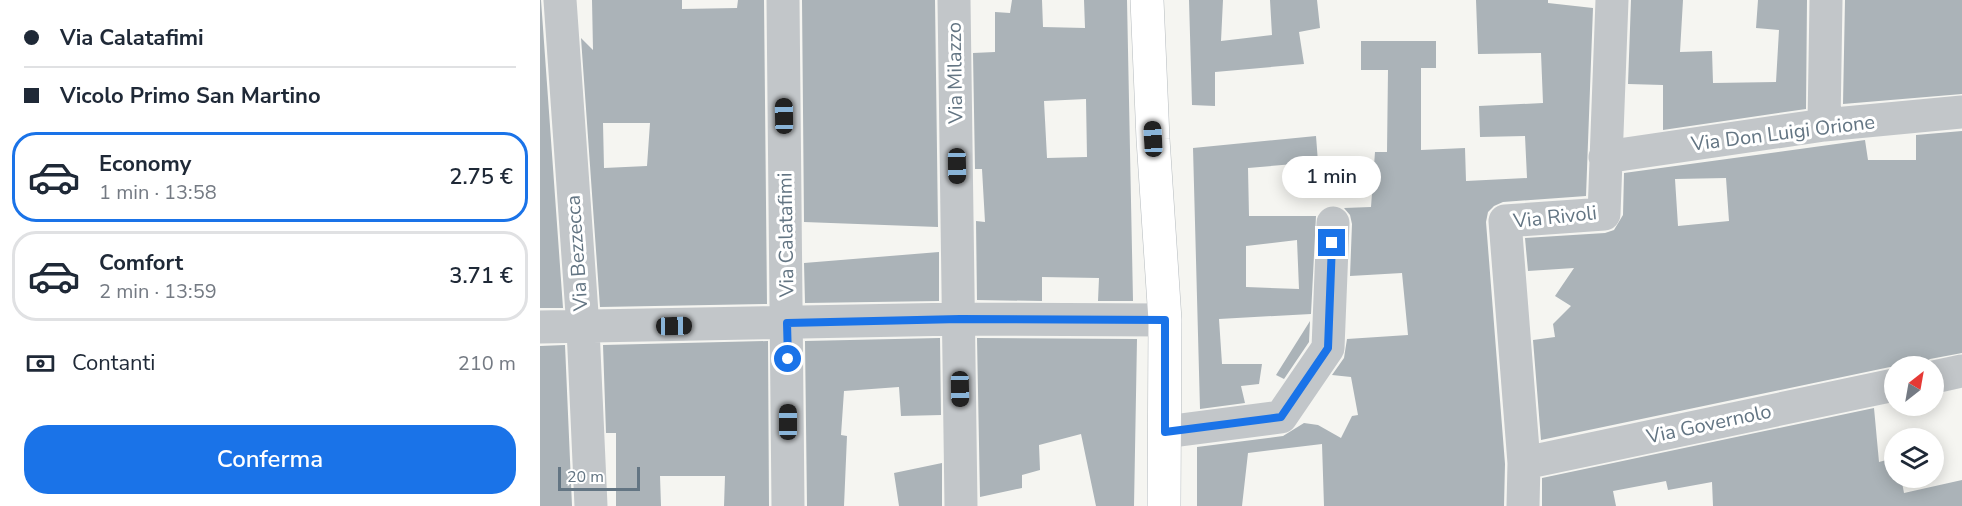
<!DOCTYPE html>
<html lang="it">
<meta charset="utf-8">
<style>
:root{--surface:#fff;--page:#f6f6f7;--text:#1f2937;--muted:#747a83;--line:#e0e1e3;--accent:#1a73e8}
body{margin:0;font-family:"Nunito Sans",sans-serif;background:var(--page);color:var(--text);height:100vh;display:flex;flex-direction:column;font-size:22px;white-space:nowrap}
*{box-sizing:border-box;margin:0}
p{font-size:20px;color:var(--muted)}
.icon{flex:none;width:33px;height:33px;fill:none;stroke:currentColor;stroke-width:2;stroke-linecap:round;stroke-linejoin:round}
.map{position:relative;flex:1;overflow:hidden}
.panel{display:flex;flex-direction:column;background:var(--surface);width:540px}
.panel>*{flex:none}
.hud{display:grid;align-content:center;height:132px;padding:0 24px;background:var(--surface)}
.needle{width:39px;rotate:31deg}
.buttons{position:absolute;left:1344px;top:356px;display:grid;gap:12px}
.buttons a{display:grid;place-items:center;width:60px;height:60px;border-radius:50%;background:var(--surface);box-shadow:0 3px 15px #0003;font-size:30px}
.scale{position:absolute;left:18px;bottom:15px;width:82px;box-sizing:border-box;padding-left:6px;border:3px solid #637583;border-top:0;font-size:16px;line-height:21px;white-space:nowrap;color:#637583;-webkit-text-stroke:4px #fff;paint-order:stroke}
.end{position:absolute;width:27px;height:27px;margin:-14px;border:8px solid #1a73e8;background:#fff;box-shadow:0 0 0 3px #fff}
.from{border-radius:50%}
.bubble{position:absolute;height:42px;border-radius:21px;background:var(--surface);box-shadow:0 3px 15px #0003;font-size:20px;font-weight:600;line-height:42px;text-align:center}
.car{position:absolute;width:18px;height:36px;margin:-18px -9px;border-radius:8px;box-shadow:0 0 4px 2px #0007;background:linear-gradient(#222 24%,#8ab4d8 0 40%,#222 0 76%,#8ab4d8 0 86%,#222 0)}
.hud b{display:flex;align-items:center;gap:21px;height:57px;font-size:22px}
.hud b+b{border-top:2px solid var(--line)}
.hud i{width:15px;height:15px;background:var(--text)}
ul{padding:0;list-style:none}
li{display:flex;align-items:center;gap:18px;height:90px;margin:0 12px 9px;padding:0 12px;border:3px solid var(--line);border-radius:24px}
li div{flex:1}
li b{display:block;font-size:22px}
li em{font-style:normal;font-weight:600}
li.on{border-color:var(--accent)}
li>.icon{width:54px;height:54px;stroke-width:1.5}
.pay{display:flex;align-items:center;gap:15px;height:66px;padding:0 24px;font-size:22px}
.pay p{margin-inline-start:auto}
.button{display:flex;gap:12px;margin-top:auto;padding:12px 24px}
.button a{flex:1;height:69px;border-radius:24px;background:var(--accent);color:#fff;font-size:24px;font-weight:600;line-height:69px;text-align:center}
main{display:flex;flex:1;min-height:0}
.map>svg:first-child{display:block}
</style>
<main>
<section class="panel">
<div class="hud">
<b><i class="from"></i>Via Calatafimi</b>
<b><i></i>Vicolo Primo San Martino</b>
</div>
<ul>
<li class="on"><svg class="icon" aria-label="car" viewBox="0 0 24 24"><path d="M5 17H2v-5l4-1 3-4h7l3 4 3 1v5h-3M9 17h6M6 11h13"/><circle cx="7" cy="17" r="2"/><circle cx="17" cy="17" r="2"/></svg><div><b>Economy</b><p>1 min · 13:58</p></div><em>2.75 €</em></li>
<li><svg class="icon" aria-label="car" viewBox="0 0 24 24"><path d="M5 17H2v-5l4-1 3-4h7l3 4 3 1v5h-3M9 17h6M6 11h13"/><circle cx="7" cy="17" r="2"/><circle cx="17" cy="17" r="2"/></svg><div><b>Comfort</b><p>2 min · 13:59</p></div><em>3.71 €</em></li>
</ul>
<div class="pay"><svg class="icon" aria-label="cash" viewBox="0 0 24 24"><path d="M3 7h18v10H3z"/><circle cx="12" cy="12" r="2"/></svg>Contanti<p>210 m</p></div>
<div class="button"><a>Conferma</a></div>
</section>
<div class="map">
<svg width="1422" height="506" viewBox="0 0 1422 506">
<rect width="100%" height="100%" fill="#f5f5f1"/>
<path fill="#abb3b8" fill-rule="evenodd" d="M 0,0 L 1,0 L 23,308 L 0,308 Z
M 52,0 L 142,0 L 142,9 L 197,8 L 198,0 L 224,0 L 227,304 L 60,307 L 41,38 L 53,50 ZM 63,123 L 110,123 L 107,166 L 64,168 Z
M 262,0 L 395,0 L 398,227 L 264,222 Z
M 472,0 L 502,0 L 503,27 L 545,28 L 544,0 L 587,0 L 593,301 L 558,301 L 559,278 L 502,277 L 502,301 L 437,300 L 436,221 L 445,222 L 442,169 L 435,169 L 433,53 L 455,52 L 455,12 L 470,13 ZM 546,99 L 547,157 L 507,158 L 504,101 Z
M 649,0 L 683,0 L 681,41 L 732,35 L 730,0 L 777,0 L 780,28 L 759,32 L 764,64 L 675,72 L 675,106 L 652,105 Z
M 936,0 L 1008,0 L 1008,3 L 1053,8 L 1046,196 L 963,202 L 954,206 L 948,212 L 946,222 L 965,464 L 964,506 L 784,506 L 782,444 L 708,453 L 702,506 L 657,506 L 657,447 L 743,436 L 764,423 L 778,425 L 801,438 L 812,416 L 818,415 L 811,377 L 792,375 L 804,358 L 807,339 L 868,335 L 862,273 L 810,276 L 812,224 L 810,215 L 804,208 L 831,207 L 835,152 L 847,152 L 848,70 L 821,70 L 821,41 L 896,41 L 896,68 L 881,68 L 881,150 L 925,148 L 926,181 L 987,178 L 985,136 L 940,137 L 939,106 L 1003,103 L 1001,53 L 938,54 Z
M 1091,0 L 1143,0 L 1140,52 L 1172,51 L 1173,83 L 1236,82 L 1239,30 L 1216,28 L 1218,0 L 1267,0 L 1266,109 L 1123,130 L 1123,85 L 1088,84 Z
M 1305,0 L 1422,0 L 1422,94 L 1303,104 Z
M 1422,131 L 1422,353 L 1390,359 L 1379,366 L 1350,367 L 1001,440 L 993,340 L 1015,337 L 1013,324 L 1031,306 L 1015,296 L 1034,268 L 988,271 L 985,238 L 1065,233 L 1074,230 L 1083,215 L 1084,173 L 1325,140 L 1328,160 L 1376,160 L 1376,135 ZM 1186,178 L 1189,221 L 1138,226 L 1135,179 Z
M 776,136 L 778,162 L 708,168 L 709,216 L 776,216 L 771,314 L 679,319 L 682,364 L 722,364 L 719,384 L 701,386 L 705,403 L 660,409 L 653,148 ZM 757,240 L 759,289 L 706,287 L 706,246 Z
M 399,252 L 399,301 L 265,303 L 264,263 Z
M 770,321 L 769,342 L 744,379 L 736,375 Z
M 400,338 L 401,415 L 361,416 L 359,387 L 304,391 L 301,435 L 307,436 L 304,506 L 267,506 L 265,341 Z
M 437,338 L 597,339 L 594,506 L 556,506 L 541,434 L 499,445 L 500,470 L 482,475 L 482,488 L 440,497 Z
M 228,341 L 229,506 L 184,506 L 185,476 L 120,476 L 121,506 L 76,506 L 76,433 L 66,433 L 63,345 Z
M 25,345 L 32,506 L 0,506 L 0,346 Z
M 1334,408 L 1339,462 L 1354,458 L 1354,477 L 1361,477 L 1364,493 L 1422,480 L 1422,506 L 1173,506 L 1172,482 L 1128,490 L 1126,481 L 1073,491 L 1076,506 L 1002,506 L 1002,478 Z
M 402,463 L 402,506 L 359,506 L 354,473 Z"/>
<g fill="none" stroke-linecap="round" stroke-linejoin="round">
<g stroke="#b4babe" stroke-width="34">
<path id="secondary" d="M 607,0 L 613,139 L 625,320 L 624,506"/>
</g>
<path stroke="#c2c6c9" stroke-width="33" d="M 20,0 L 43,328 L 51,506
M 243,0 L 248,506
M 414,0 L 421,506
M 1284,125 L 1286,0
M 1065,157 L 1284,125 L 1422,112
M 0,327 L 419,319 L 625,320
M 1394,377 L 1422,371
M 625,432 L 741,417 L 788,348 L 793,223
M 984,463 L 1354,385
M 983,506 L 984,463 L 965,221 L 1064,214 L 1072,0"/>
<use href="#secondary" stroke="#fff" stroke-width="33"/>
</g>
<g fill="none" stroke-linecap="round" stroke-linejoin="round">
<path stroke="#1a73e8" stroke-width="8" d="M 248,359 L 247,323 L 420,319 L 625,320 L 625,432 L 741,417 L 788,348 L 792,243"/>
</g>
<g text-anchor="middle" dominant-baseline="central" stroke-width="6" stroke-linejoin="round" paint-order="stroke">
<g font-size="20" fill="#637583" stroke="#fff">
<text transform="translate(415 73) rotate(-91)">Via Milazzo</text>
<text transform="translate(1243 133) rotate(-7)">Via Don Luigi Orione</text>
<text transform="translate(1015 217) rotate(-6)">Via Rivoli</text>
<text transform="translate(246 235) rotate(-91)">Via Calatafimi</text>
<text transform="translate(37 253) rotate(-94)">Via Bezzecca</text>
<text transform="translate(1169 424) rotate(-12)">Via Governolo</text>
</g>
</g>
</svg>
<div class="buttons">
<a><svg class="needle" viewBox="-14 -14 28 28"><path d="M0-13l5 13h-10z" fill="#e53935"/><path d="M0 13l5-13h-10z" fill="#747a83"/></svg></a>
<a><svg class="icon" aria-label="layers" viewBox="0 0 24 24"><path d="M12 4l9 5-9 5-9-5zM3 14l9 5 9-5"/></svg></a>
</div>
<div class="scale">20 m</div>
<i class="end from" style="left:248px;top:359px"></i>
<i class="end" style="left:792px;top:243px"></i>
<div class="bubble" style="left:742px;top:156px;width:99px">1 min</div>
<i class="car" style="left:244px;top:116px;rotate:359deg"></i>
<i class="car" style="left:613px;top:139px;rotate:357deg"></i>
<i class="car" style="left:417px;top:166px;rotate:179deg"></i>
<i class="car" style="left:134px;top:326px;rotate:89deg"></i>
<i class="car" style="left:420px;top:389px;rotate:179deg"></i>
<i class="car" style="left:248px;top:422px;rotate:0deg"></i>
</div>
</main>
